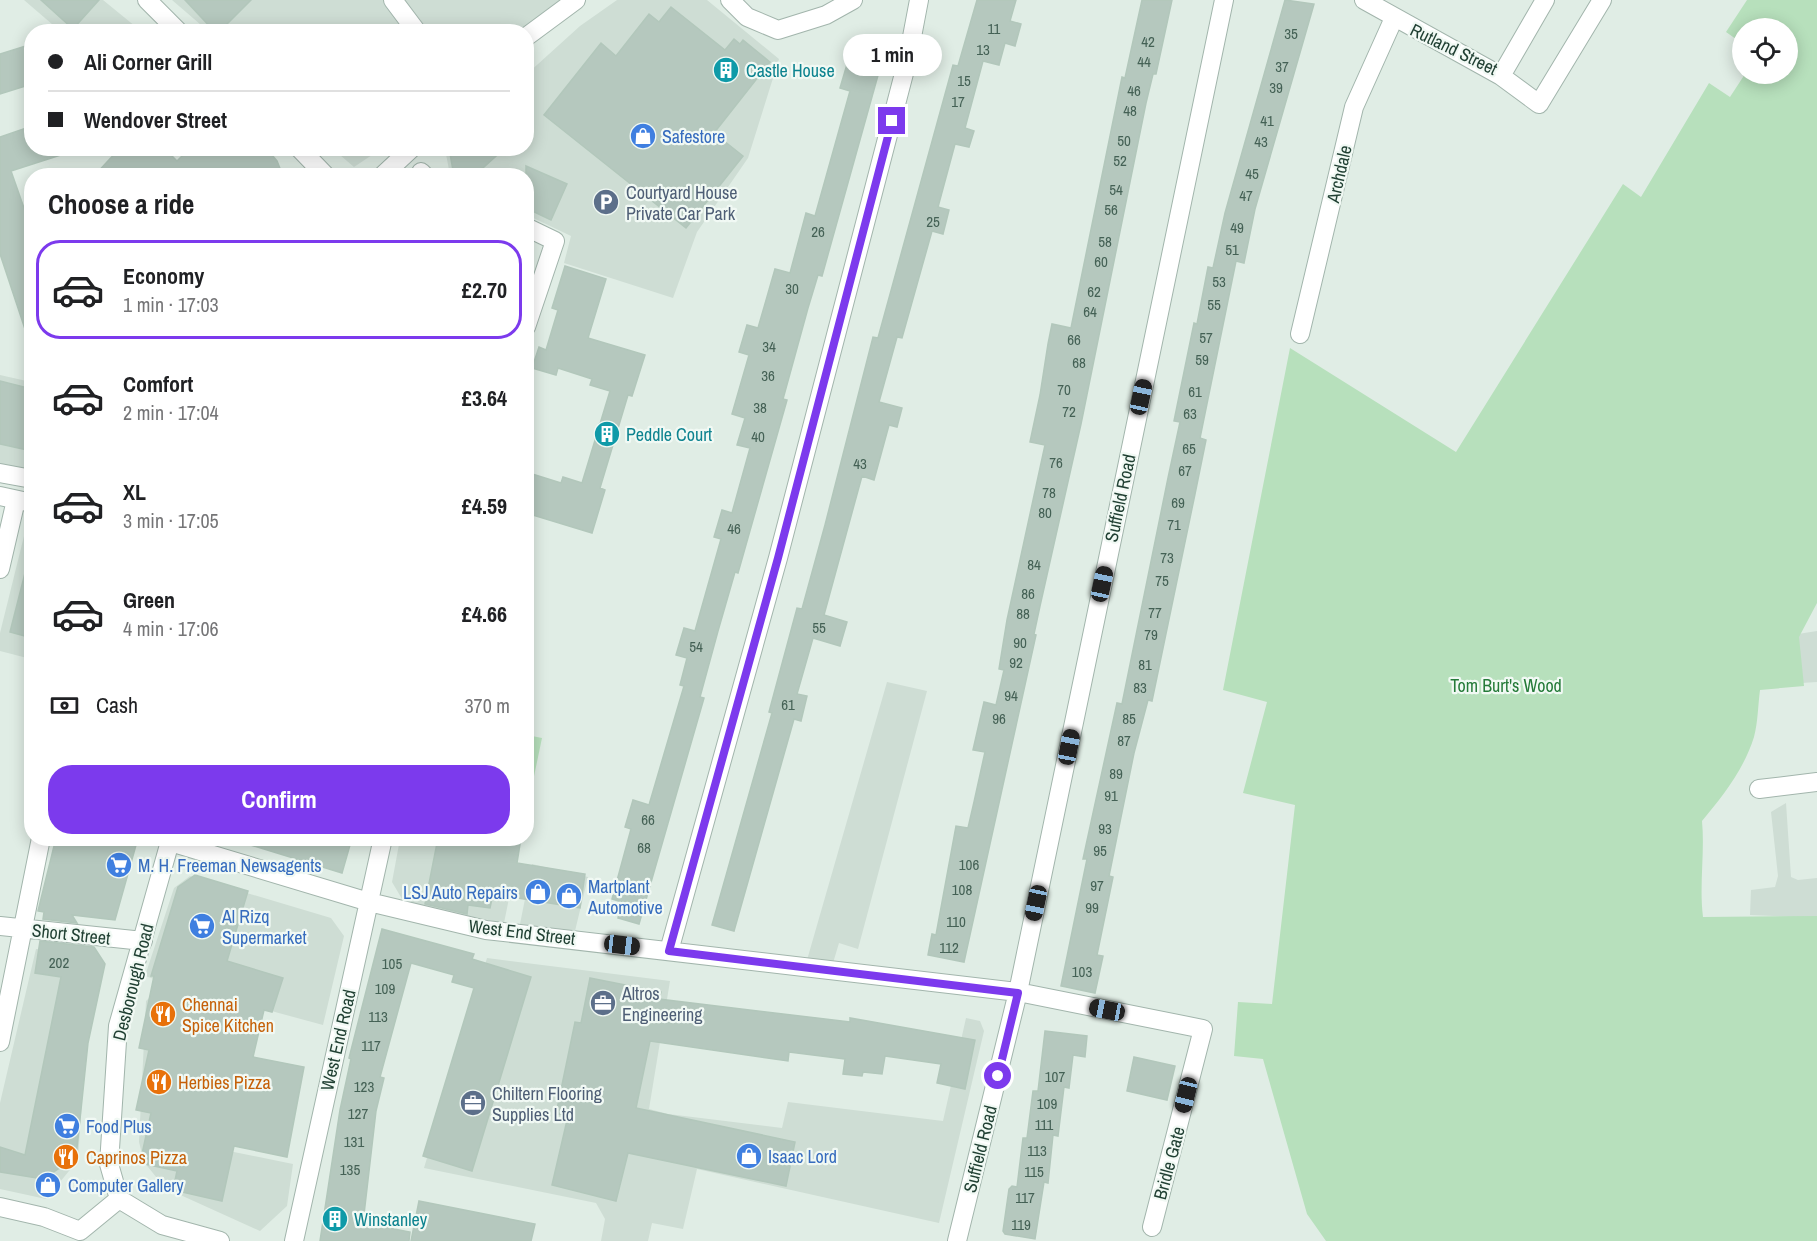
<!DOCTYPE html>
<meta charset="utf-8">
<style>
:root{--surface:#fff;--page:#f6f6f6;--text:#202124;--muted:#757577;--line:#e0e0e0;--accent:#7c3aed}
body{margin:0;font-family:"Archivo Narrow",sans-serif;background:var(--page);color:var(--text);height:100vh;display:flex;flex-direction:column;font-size:22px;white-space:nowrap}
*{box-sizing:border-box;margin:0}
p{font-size:20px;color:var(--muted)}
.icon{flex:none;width:33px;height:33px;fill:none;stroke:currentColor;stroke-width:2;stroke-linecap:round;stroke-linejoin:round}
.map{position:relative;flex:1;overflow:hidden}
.drawer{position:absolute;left:24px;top:168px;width:510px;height:678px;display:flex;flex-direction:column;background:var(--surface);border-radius:24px;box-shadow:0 3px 15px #0003}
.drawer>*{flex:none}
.hud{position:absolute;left:24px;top:24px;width:510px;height:132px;border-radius:24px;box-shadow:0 3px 15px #0003;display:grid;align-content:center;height:132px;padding:0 24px;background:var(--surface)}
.buttons{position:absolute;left:1732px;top:18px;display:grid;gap:12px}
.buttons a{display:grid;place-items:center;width:66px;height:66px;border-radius:50%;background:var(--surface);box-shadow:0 3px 15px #0003;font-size:30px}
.end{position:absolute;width:27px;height:27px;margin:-14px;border:8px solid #7c3aed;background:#fff;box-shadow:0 0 0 3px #fff}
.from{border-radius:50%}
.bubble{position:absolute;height:42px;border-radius:21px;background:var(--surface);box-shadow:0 3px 15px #0003;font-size:20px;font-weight:700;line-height:42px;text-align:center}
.car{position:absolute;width:18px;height:36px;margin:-18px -9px;border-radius:8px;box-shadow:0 0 4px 2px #0007;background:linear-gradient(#222 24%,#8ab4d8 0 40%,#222 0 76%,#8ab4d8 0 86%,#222 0)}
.hud b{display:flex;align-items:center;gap:21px;height:57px;font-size:22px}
.hud b+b{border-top:2px solid var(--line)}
.hud i{width:15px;height:15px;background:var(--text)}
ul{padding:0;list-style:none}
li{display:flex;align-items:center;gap:18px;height:99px;margin:0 12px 9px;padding:0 12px;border:3px solid transparent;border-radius:24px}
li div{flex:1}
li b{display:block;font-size:22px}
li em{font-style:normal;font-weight:700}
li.active{border-color:var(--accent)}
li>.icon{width:54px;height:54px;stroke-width:1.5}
h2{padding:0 24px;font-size:27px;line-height:72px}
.pay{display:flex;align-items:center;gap:15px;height:66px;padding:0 24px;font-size:22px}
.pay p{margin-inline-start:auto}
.primary-button{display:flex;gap:12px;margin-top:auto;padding:12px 24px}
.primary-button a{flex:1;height:69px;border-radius:24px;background:var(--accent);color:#fff;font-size:24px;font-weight:700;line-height:69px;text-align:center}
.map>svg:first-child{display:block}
</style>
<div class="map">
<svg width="1817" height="1241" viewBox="0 0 1817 1241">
<rect width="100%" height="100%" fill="#e0ede5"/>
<path fill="#ceddd4" d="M 24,0 L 103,0 L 141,31 L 60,31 Z
M 172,0 L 567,0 L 526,32 L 208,31 Z
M 617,0 L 707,0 L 779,59 L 748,158 L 697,232 L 673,298 L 564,263 L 571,236 L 527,215 L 526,176 L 450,175 L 445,149 L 526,148 L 527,74 L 580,26 Z
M 333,149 L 381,149 L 354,167 Z
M 0,375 L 31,382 L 31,475 L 0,467 Z
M 31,527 L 31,659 L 0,651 L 0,633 L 25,532 Z
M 1817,631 L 1817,682 L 1801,683 L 1798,634 Z
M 887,682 L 927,691 L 858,949 L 839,943 L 833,963 L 807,960 Z
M 1786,803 L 1791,877 L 1798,880 L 1817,878 L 1817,918 L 1750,915 L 1751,890 L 1775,887 L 1778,876 L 1771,812 Z
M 400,839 L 521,839 L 504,923 L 405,904 L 392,882 Z
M 532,864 L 588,877 L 575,931 L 520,924 Z
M 190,876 L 331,918 L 344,936 L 323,1025 L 264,1009 L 229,1151 L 293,1164 L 287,1206 L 260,1231 L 165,1188 L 144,1162 L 139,1142 L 146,1001 L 151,996 L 154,979 L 145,976 L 174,888 Z
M 36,949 L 92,950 L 78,1160 L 46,1199 L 0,1189 L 0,1103 Z
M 487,958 L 670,981 L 649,1109 L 668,1114 L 782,1128 L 788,1102 L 943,1121 L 966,1018 L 980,1021 L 984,1031 L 939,1223 L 697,1169 L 683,1229 L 652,1223 L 648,1241 L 601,1241 L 605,1219 L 596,1203 L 424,1168 Z"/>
<path fill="#b7e0bc" d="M 1747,0 L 1817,0 L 1817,603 L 1799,637 L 1804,686 L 1760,690 C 1758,705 1758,722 1754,737 C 1744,769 1723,796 1702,821 C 1705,853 1699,885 1703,917 L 1817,916 L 1817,1241 L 1326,1241 L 1307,1214 L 1263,1059 L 1234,1056 L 1238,1002 L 1272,1004 L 1295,805 L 1243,793 L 1267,702 L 1223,690 L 1290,348 L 1456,452 L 1623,184 L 1641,197 L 1709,83 L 1730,97 L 1745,74 L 1788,74 L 1788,28 L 1743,28 L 1743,44 L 1726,32 Z
M 527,735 L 542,738 L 528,805 L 526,805 Z"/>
<path fill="#b5c8be" stroke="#b2c7bb" stroke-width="1.5" d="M 41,0 L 99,0 L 73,29 Z
M 185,0 L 251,0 L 219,32 L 215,32 Z
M 977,0 L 1016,0 L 1010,21 L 1021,24 L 1015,46 L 1005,43 L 999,65 L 983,61 L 965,128 L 974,131 L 969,147 L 955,144 L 938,207 L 949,210 L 943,234 L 932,231 L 902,338 L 897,337 L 879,402 L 902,408 L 897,427 L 889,425 L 874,480 L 862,476 L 824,615 L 847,622 L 840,646 L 813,638 L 797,694 L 807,696 L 801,721 L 794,719 L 734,931 L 712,925 L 772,713 L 769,712 L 797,608 L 802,609 L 825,525 L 873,337 L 878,338 L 953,65 L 958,66 Z
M 1142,0 L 1172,0 L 1156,74 L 1153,74 L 1146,103 L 1081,424 L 1040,606 L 1034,634 L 1036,635 L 964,962 L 928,955 L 932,934 L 936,935 L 956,826 L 968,828 L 974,802 L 985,752 L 973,750 L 984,702 L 996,705 L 1004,670 L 999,669 L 1007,620 L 1045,445 L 1030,442 L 1040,395 L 1048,344 L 1052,324 L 1071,328 L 1122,77 L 1125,78 Z
M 1285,0 L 1314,4 L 1255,209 L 1244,263 L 1236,261 L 1200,438 L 1206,440 L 1195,494 L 1152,701 L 1148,700 L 1134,753 L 1109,876 L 1113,877 L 1097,955 L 1103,956 L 1095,993 L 1061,986 L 1087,859 L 1083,859 L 1117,703 L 1122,704 L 1168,478 L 1180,422 L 1174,421 L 1194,323 L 1197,324 L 1208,267 L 1213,268 L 1225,213 Z
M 671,7 L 725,50 L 734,39 L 740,44 L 743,40 L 770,62 L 714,133 L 743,156 L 686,228 L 544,115 L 601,43 L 616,56 L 649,14 L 659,22 Z
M 865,37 L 887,43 L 822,276 L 818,275 L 808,308 L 783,399 L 787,400 L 738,573 L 735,572 L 718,631 L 700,697 L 704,698 L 639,924 L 618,918 L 622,902 L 612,899 L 631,829 L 625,827 L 633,800 L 649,805 L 684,686 L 680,685 L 687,658 L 676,655 L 684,628 L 695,631 L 721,539 L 714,537 L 722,510 L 732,513 L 750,448 L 737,445 L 745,418 L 732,414 L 749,355 L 739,352 L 747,325 L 758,328 L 775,269 L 790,273 L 806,213 L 815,216 L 850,91 L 840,88 L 848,61 L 858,64 Z
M 32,44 L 32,84 L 0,94 L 0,54 Z
M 32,126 L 32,148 L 69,148 L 70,152 L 11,171 L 32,231 L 32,337 L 28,338 L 0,254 L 0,137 Z
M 120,148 L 164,148 L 177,161 L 190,148 L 266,148 L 277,161 L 283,176 L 94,176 Z
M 449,148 L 505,148 L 474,176 L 454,176 Z
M 526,166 L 567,184 L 551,220 L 526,208 Z
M 565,266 L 606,279 L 588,338 L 645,355 L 632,396 L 628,395 L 600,488 L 605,490 L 592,533 L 526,513 L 526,472 L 561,483 L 563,477 L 582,483 L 610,391 L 590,385 L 592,379 L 558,368 L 556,375 L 532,368 L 539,347 L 546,350 L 558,310 L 552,308 Z
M 0,381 L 32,389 L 32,451 L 0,444 Z
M 25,573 L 32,574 L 32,638 L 10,632 Z
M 56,838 L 138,838 L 115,920 L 72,915 L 77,923 L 43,919 L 44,912 L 38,911 Z
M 245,838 L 352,838 L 342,873 L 244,843 Z
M 438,838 L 521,838 L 517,863 L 585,874 L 580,908 L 493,894 L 490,908 L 468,905 L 467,914 L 425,904 Z
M 195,875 L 248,891 L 227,961 L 283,978 L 272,1012 L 264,1010 L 253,1057 L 304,1067 L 287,1157 L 234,1146 L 222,1201 L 173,1190 L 177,1171 L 140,1163 L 151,1113 L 136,1110 L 149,1050 L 139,1048 L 154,976 L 151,976 L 178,887 Z
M 382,929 L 474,954 L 472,959 L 531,977 L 472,1171 L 423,1156 L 474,988 L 452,982 L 454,975 L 411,963 L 380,1077 L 384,1078 L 376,1111 L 363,1223 L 410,1232 L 409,1241 L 320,1241 L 340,1110 L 351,1059 L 349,1058 Z
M 40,941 L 94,947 L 105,964 L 88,1043 L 76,1157 L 43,1179 L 0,1172 L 0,1147 L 25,1155 L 61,977 L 35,973 Z
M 590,978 L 661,992 L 659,999 L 850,1022 L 850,1018 L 975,1040 L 965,1089 L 937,1083 L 941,1064 L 885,1056 L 882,1074 L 863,1072 L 862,1076 L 843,1074 L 845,1059 L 789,1052 L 788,1061 L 650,1041 L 636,1108 L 795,1142 L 786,1186 L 628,1153 L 616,1201 L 552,1185 L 568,1116 L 556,1114 L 575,1022 L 581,1023 Z
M 1045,1031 L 1087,1036 L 1085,1057 L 1073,1055 L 1069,1088 L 1064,1087 L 1058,1136 L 1053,1135 L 1048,1183 L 1044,1182 L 1035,1239 L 1005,1234 L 1003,1231 L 1009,1189 L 1012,1186 L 1017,1187 L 1023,1138 L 1027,1138 L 1033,1091 L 1038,1091 Z
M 1134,1057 L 1175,1066 L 1167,1100 L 1127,1091 Z
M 419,1201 L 535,1224 L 531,1241 L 411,1241 Z"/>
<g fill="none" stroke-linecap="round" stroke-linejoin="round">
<g stroke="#a2b5ac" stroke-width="20">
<path id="minor" d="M 147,0 L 179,32
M 393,0 L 417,32
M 730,0 L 747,17 L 778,30 L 826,15 L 853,0
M 1364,0 L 1501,76 L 1545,0
M 526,37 L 576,0
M 1501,76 L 1539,104 L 1602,0
M 299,148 L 326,176
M 421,172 L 425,176
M 382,176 L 412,148
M 526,227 L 555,241 L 526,327
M 1300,334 L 1354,107 L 1394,18
M 0,473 L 32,479
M 0,496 L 32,503
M 0,569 L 16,500
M 1759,789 L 1817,782
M 170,842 L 369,902 L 486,930 L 1018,992 L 1203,1029 L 1152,1227
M 0,926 L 143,941
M 669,951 L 778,558 L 908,58 L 919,0
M 0,1042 L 41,838
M 119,1199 L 109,1164 L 118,1026 L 171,838
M 119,1199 L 162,1225 L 220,1241
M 0,1207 L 44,1217 L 80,1231
M 80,1231 L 119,1199
M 294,1241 L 383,838
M 957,1241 L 1018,992 L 1224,0"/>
</g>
<use href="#minor" stroke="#fff" stroke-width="18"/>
</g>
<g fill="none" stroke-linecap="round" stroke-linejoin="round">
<path stroke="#7c3aed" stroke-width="8" d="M 892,121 L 778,558 L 669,951 L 1018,993 L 998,1076"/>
</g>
<defs>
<g id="building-disc" transform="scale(1.35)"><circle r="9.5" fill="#0f9aa8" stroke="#f1f9f4"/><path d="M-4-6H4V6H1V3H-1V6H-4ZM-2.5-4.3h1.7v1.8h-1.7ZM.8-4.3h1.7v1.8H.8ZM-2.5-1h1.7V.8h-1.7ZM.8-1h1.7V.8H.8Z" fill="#fff"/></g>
<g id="shop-disc" transform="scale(1.35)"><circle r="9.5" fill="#3f7fe0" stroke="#f1f9f4"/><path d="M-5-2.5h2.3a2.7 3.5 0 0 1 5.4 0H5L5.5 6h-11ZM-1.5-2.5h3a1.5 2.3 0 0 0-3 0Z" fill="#fff"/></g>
<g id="parking-disc" transform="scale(1.35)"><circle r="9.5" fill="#5c6f8a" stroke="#f1f9f4"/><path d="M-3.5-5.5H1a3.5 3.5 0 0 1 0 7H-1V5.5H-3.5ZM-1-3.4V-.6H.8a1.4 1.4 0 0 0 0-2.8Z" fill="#fff"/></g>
<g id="supermarket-disc" transform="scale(1.35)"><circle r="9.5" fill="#3f7fe0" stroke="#f1f9f4"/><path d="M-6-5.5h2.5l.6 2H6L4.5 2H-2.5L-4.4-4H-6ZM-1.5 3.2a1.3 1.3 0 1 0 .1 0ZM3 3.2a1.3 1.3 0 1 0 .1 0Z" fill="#fff"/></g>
<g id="office-disc" transform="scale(1.35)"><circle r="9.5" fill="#5c6f8a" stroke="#f1f9f4"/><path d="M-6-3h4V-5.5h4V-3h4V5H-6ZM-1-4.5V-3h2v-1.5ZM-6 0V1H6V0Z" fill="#fff"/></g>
<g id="restaurant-disc" transform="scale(1.35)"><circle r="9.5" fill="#e8710a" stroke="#f1f9f4"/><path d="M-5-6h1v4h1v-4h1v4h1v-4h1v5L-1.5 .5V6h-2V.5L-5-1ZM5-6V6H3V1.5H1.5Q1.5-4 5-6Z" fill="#fff"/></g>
</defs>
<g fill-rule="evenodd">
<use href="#building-disc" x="726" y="70"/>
<use href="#shop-disc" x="643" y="136"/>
<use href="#parking-disc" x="606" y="202"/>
<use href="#building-disc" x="607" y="434"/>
<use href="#supermarket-disc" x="119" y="865"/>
<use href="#shop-disc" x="538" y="892"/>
<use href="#shop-disc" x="569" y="896"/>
<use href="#supermarket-disc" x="202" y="926"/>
<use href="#office-disc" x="603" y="1003"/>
<use href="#restaurant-disc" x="163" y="1014"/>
<use href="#restaurant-disc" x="159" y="1082"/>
<use href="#office-disc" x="473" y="1103"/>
<use href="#supermarket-disc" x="67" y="1126"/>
<use href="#shop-disc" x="749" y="1156"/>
<use href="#restaurant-disc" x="66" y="1157"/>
<use href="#shop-disc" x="48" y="1185"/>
<use href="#building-disc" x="335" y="1219"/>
</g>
<g text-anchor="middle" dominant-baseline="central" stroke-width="4.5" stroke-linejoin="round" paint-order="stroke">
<g font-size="15" fill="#446155">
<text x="994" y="28">11</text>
<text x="1291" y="33">35</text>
<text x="1148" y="41">42</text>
<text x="983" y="49">13</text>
<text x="1144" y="61">44</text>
<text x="1282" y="66">37</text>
<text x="964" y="80">15</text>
<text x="1276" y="87">39</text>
<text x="1134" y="90">46</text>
<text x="958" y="101">17</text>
<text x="1130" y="110">48</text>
<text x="1267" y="120">41</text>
<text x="1124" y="140">50</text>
<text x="1261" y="141">43</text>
<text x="1120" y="160">52</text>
<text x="1252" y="173">45</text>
<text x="1116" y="189">54</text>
<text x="1246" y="195">47</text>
<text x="1111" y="209">56</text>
<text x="933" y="221">25</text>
<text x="1237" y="227">49</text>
<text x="818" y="231">26</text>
<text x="1105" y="241">58</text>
<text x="1232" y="249">51</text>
<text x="1101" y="261">60</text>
<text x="1219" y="281">53</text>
<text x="792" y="288">30</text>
<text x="1094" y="291">62</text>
<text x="1214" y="304">55</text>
<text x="1090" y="311">64</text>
<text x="1206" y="337">57</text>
<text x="1074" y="339">66</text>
<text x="769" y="346">34</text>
<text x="1202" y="359">59</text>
<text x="1079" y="362">68</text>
<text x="768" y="375">36</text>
<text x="1064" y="389">70</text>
<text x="1195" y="391">61</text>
<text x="760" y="407">38</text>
<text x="1069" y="411">72</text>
<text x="1190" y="413">63</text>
<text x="758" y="436">40</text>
<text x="1189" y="448">65</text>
<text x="1056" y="462">76</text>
<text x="860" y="463">43</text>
<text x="1185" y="470">67</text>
<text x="1049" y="492">78</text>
<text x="1178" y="502">69</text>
<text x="1045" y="512">80</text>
<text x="1174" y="524">71</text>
<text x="734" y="528">46</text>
<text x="1167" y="557">73</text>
<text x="1034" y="564">84</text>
<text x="1162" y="580">75</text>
<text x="1028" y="593">86</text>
<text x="1155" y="612">77</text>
<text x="1023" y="613">88</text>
<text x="819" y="627">55</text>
<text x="1151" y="634">79</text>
<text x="1020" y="642">90</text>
<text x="696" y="646">54</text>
<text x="1016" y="662">92</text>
<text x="1145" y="664">81</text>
<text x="1140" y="687">83</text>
<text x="1011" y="695">94</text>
<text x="788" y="704">61</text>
<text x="999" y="718">96</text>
<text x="1129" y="718">85</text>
<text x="1124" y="740">87</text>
<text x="1116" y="773">89</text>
<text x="1111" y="795">91</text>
<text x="648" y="819">66</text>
<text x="1105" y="828">93</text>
<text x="644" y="847">68</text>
<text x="1100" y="850">95</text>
<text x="969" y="864">106</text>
<text x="1097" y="885">97</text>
<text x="962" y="889">108</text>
<text x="1092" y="907">99</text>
<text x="956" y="921">110</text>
<text x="949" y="947">112</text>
<text x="59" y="962">202</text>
<text x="392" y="963">105</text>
<text x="1082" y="971">103</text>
<text x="385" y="988">109</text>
<text x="378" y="1016">113</text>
<text x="371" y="1045">117</text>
<text x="1055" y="1076">107</text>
<text x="364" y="1086">123</text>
<text x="1047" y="1103">109</text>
<text x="358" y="1113">127</text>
<text x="1044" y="1124">111</text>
<text x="354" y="1141">131</text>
<text x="1037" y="1150">113</text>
<text x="350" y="1169">135</text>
<text x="1034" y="1171">115</text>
<text x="1025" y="1197">117</text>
<text x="1021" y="1224">119</text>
</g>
<g font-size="18" fill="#1f3f32" stroke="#f1f9f4">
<text transform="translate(1454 49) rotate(26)">Rutland Street</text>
<text transform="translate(1339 174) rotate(-77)">Archdale</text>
<text transform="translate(1120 498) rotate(-78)">Suffield Road</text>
<text transform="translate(522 932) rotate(7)">West End Street</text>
<text transform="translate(71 934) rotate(6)">Short Street</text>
<text transform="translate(133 982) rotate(-76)">Desborough Road</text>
<text transform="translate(338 1040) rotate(-77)">West End Road</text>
<text transform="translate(980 1149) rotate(-76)">Suffield Road</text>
<text transform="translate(1169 1163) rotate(-75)">Bridle Gate</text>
</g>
<g font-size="18" fill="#0d838f" stroke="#f1f9f4" text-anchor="start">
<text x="746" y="70">Castle House</text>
<text x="626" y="434">Peddle Court</text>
<text x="354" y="1219">Winstanley</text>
</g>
<g font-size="18" fill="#366cbe" stroke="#f1f9f4" text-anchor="start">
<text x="662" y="136">Safestore</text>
<text x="138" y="865">M. H. Freeman Newsagents</text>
<text x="588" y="886">Martplant<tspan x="588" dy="21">Automotive</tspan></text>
<text x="518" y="892" text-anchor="end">LSJ Auto Repairs</text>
<text x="222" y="916">Al Rizq<tspan x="222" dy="21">Supermarket</tspan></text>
<text x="86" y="1126">Food Plus</text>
<text x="768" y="1156">Isaac Lord</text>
<text x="68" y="1185">Computer Gallery</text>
</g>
<g font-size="18" fill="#4e5e75" stroke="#f1f9f4" text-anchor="start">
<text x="626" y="192">Courtyard House<tspan x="626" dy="21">Private Car Park</tspan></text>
<text x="622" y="993">Altros<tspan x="622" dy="21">Engineering</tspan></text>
<text x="492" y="1093">Chiltern Flooring<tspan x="492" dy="21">Supplies Ltd</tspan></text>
</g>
<g font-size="18" fill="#257b39" stroke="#f1f9f4">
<text x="1506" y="685">Tom Burt's Wood</text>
</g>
<g font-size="18" fill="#c56008" stroke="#f1f9f4" text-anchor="start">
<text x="182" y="1004">Chennai<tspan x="182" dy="21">Spice Kitchen</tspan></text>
<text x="178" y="1082">Herbies Pizza</text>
<text x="86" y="1157">Caprinos Pizza</text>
</g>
</g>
</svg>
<div class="buttons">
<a><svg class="icon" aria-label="locate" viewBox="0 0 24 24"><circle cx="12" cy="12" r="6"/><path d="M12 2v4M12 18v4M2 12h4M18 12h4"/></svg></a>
</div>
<i class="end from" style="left:998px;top:1076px"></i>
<i class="end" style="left:892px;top:121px"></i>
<div class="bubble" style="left:843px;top:34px;width:99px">1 min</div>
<i class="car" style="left:1141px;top:397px;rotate:12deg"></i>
<i class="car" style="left:1102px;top:584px;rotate:12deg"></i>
<i class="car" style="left:1069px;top:747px;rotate:11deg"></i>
<i class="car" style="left:1036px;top:903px;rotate:192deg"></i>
<i class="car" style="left:622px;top:945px;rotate:97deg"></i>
<i class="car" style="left:1107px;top:1010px;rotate:281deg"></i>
<i class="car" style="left:1186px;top:1095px;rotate:194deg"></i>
<div class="hud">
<b><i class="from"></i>Ali Corner Grill</b>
<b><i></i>Wendover Street</b>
</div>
<section class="drawer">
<h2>Choose a ride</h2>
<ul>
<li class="active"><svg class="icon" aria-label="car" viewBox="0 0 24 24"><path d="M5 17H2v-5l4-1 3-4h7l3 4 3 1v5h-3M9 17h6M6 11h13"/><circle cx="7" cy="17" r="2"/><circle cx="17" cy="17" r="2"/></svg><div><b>Economy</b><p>1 min · 17:03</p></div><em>£2.70</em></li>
<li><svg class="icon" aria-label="car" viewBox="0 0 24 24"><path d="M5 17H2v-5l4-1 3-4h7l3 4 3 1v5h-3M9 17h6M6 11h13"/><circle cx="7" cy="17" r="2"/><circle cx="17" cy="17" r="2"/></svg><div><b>Comfort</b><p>2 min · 17:04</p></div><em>£3.64</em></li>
<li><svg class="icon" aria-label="car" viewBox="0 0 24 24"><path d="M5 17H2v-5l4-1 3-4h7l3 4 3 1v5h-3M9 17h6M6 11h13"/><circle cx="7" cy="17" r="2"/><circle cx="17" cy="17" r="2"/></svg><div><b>XL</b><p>3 min · 17:05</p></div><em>£4.59</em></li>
<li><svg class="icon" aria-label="car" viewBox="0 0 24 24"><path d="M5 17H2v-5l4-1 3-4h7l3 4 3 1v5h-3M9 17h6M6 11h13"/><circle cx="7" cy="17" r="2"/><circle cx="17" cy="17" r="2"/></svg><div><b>Green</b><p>4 min · 17:06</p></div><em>£4.66</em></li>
</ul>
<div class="pay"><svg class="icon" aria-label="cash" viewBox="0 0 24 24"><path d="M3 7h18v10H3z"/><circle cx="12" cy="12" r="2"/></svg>Cash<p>370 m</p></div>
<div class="primary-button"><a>Confirm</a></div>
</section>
</div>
